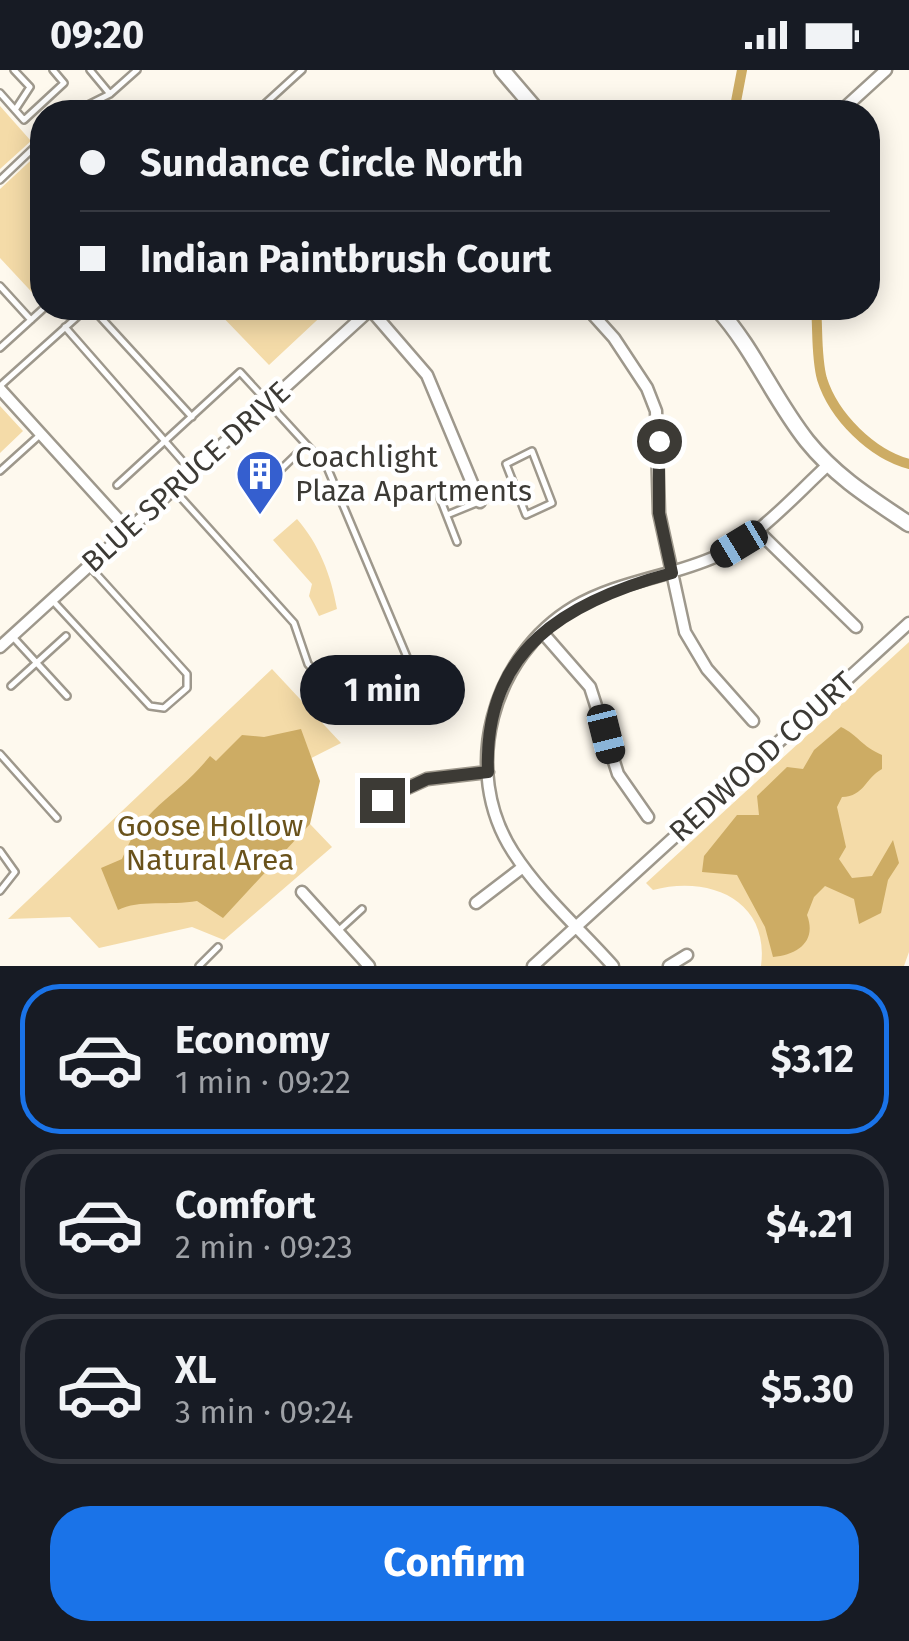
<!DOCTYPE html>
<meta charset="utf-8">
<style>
:root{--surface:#171b24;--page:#20242c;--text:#f1f3f6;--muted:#9ea1a6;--line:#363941;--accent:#1a73e8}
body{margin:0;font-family:"Fira Sans",sans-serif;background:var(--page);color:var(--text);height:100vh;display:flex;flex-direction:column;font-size:38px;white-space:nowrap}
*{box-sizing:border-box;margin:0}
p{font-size:32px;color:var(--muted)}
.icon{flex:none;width:55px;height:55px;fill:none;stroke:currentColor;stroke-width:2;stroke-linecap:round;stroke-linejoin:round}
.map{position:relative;height:896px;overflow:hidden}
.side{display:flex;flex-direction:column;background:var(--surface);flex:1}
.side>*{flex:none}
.guide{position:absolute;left:30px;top:30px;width:850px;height:220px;border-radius:40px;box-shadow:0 5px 25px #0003;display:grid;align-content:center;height:220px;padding:0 50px;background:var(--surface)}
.end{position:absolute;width:45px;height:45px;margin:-22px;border:12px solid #3c3a35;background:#fff;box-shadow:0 0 0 5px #fff}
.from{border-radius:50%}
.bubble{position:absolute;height:70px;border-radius:35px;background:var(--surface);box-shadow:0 5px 25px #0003;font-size:32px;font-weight:700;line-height:70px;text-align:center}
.car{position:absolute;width:30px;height:60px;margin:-30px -15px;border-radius:12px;box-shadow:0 0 8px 2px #0007;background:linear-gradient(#222 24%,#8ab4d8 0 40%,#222 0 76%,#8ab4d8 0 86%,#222 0)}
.guide b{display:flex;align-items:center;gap:35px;height:95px;font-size:38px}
.guide b+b{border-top:2px solid var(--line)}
.guide i{width:25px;height:25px;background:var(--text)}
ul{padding:18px 0 0;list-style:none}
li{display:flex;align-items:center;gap:30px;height:150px;margin:0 20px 15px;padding:0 30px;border:5px solid var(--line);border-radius:40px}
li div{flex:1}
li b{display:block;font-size:38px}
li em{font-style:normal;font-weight:700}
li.current{border-color:var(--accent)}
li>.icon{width:90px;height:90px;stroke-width:1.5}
.primary-button{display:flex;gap:20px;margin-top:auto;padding:20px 50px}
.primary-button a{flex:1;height:115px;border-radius:40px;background:var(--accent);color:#fff;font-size:40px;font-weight:700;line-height:115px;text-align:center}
.status{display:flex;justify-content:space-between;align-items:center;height:70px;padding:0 50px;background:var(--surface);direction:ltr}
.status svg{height:28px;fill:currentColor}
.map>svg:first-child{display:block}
</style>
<div class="status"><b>09:20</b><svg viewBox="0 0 49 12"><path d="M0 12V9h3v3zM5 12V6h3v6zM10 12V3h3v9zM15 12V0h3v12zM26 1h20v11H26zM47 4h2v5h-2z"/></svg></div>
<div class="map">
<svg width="909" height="896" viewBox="0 0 909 896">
<rect width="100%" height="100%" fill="#fef9ee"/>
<path fill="#f4dba8" d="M 0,36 L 31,71 L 0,99 Z
M 42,80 L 42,231 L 41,232 L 0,188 L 0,119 Z
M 214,238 L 330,238 L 269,295 Z
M 0,336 L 23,361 L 0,383 Z
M 297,449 C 319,474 331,505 337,539 L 319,546 L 309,526 L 312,514 L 273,470 Z
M 909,572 L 909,882 L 904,896 L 761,896 C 770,829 708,805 653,820 L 646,813 Z
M 272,599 L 341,673 L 268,710 L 332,777 L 224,870 L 192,857 L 99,878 L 70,847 L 8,849 Z"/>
<path fill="#cdac64" d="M 841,657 C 858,665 861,676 882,685 L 882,699 C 864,709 865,726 842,727 L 837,737 L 846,777 L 839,789 L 852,808 L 872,806 L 893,770 L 899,793 L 888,810 L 881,843 L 859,854 L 854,829 L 825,816 L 814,827 L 807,845 C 817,871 798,885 773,887 L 765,857 L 737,805 L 702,802 L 704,786 L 737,745 L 759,745 L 757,726 L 787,697 L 803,699 L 814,680 Z
M 301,659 L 320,711 L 310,754 L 223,848 L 197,831 C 170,836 139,829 118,840 L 101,798 L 122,789 C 144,734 175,730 210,686 L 216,691 L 242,665 L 264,667 Z"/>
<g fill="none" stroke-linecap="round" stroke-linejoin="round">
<path stroke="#cdac64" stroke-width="10" d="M 734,42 L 742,0
M 816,238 C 818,260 816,287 822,309 C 834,347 872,384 909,394"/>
<g stroke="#9e988c" stroke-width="10">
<path id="lane" d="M 14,0 L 30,17 L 15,40
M 90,0 L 110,24
M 0,23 L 24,50 L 64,13 L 53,0
M 74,42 L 110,24 L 137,0
M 256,42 L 302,0
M 0,110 L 42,70
M 0,216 L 31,250
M 92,238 L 192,347
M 65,257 L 192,402
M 0,278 L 44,238
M 0,316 L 87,238
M 0,401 L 41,364
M 269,411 L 306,375
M 117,415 L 240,302 L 327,397 L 412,599 L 341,630 L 308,594 L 294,553 L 175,421
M 436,418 L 457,472
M 447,445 L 515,417 L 506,394 L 532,381 L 552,433 L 526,445 L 515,417
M 52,530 L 150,636 L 164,638 L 187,618 L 187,604 L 90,497
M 12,566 L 67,626
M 11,616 L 66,566
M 0,684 L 57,748
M 0,781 L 15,802 L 0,821
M 338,861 L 362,839
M 199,896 L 218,877"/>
</g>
<g stroke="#9e988c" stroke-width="15">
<path id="street" d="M 840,42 L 886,0
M 587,238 L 614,268 L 647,318 L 656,341 L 659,443 L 685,562 L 707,599 L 753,651
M 370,239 L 427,305 L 480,432
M 0,319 L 128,460
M 756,459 L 856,557
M 542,562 L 590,617 L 618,704 L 648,747
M 0,577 L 372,238
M 381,730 L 427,709 L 488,702
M 302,822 L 369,896
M 476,833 L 523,797
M 533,896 L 909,553
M 613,896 C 580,859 540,824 513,782 C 460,700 492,586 574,537 C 618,511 671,507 717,486 C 760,466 794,426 828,395
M 669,896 L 687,885"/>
</g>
<g stroke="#9e988c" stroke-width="19">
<path id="secondary" d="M 502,0 L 538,42
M 717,238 C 754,279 773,328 807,371 C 836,407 872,429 909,454"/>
</g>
<use href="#lane" stroke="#fff" stroke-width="5"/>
<use href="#street" stroke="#fff" stroke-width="10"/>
<use href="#secondary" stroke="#fff" stroke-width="14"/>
</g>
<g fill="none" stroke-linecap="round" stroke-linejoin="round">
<path stroke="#3c3a35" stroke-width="12" d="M 382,730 L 427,709 L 488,702 C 483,579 567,531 672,503 L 659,443 L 659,371"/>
</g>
<defs>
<g id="building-pin" transform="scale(2.5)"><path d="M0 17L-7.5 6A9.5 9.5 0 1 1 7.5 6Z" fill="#355fcf" stroke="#fff"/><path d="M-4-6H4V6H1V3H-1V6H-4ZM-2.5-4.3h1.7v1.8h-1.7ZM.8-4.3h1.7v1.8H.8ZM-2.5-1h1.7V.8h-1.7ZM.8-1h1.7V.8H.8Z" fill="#fff"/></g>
</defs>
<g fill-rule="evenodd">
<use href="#building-pin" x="260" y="404"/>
</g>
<g text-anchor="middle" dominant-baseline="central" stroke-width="9" stroke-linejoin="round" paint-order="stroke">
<g font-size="30" fill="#3c3a35" stroke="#fff" text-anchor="start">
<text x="295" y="387">Coachlight<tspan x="295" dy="34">Plaza Apartments</tspan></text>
</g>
<g font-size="30" fill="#3c3a35" stroke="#fff">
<text transform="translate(186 407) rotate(-42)">BLUE SPRUCE DRIVE</text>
<text transform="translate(762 687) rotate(-42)">REDWOOD COURT</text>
</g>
<g font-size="30" fill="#69521b" stroke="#fff">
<text x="210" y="756">Goose Hollow<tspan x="210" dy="34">Natural Area</tspan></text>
</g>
</g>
</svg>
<i class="end from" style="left:659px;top:371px"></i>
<i class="end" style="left:382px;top:730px"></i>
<div class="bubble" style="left:300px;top:585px;width:165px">1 min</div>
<i class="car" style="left:739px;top:474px;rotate:239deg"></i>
<i class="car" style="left:606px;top:664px;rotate:166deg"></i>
<div class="guide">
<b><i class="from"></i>Sundance Circle North</b>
<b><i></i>Indian Paintbrush Court</b>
</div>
</div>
<section class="side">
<ul>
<li class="current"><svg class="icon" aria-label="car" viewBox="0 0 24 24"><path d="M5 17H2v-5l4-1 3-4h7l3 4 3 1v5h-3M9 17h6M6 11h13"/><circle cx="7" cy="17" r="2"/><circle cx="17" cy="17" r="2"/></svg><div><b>Economy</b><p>1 min · 09:22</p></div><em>$3.12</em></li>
<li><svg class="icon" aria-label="car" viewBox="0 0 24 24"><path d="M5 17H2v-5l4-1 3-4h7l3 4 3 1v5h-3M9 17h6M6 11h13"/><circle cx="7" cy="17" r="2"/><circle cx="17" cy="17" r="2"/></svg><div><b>Comfort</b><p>2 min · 09:23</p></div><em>$4.21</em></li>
<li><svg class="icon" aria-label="car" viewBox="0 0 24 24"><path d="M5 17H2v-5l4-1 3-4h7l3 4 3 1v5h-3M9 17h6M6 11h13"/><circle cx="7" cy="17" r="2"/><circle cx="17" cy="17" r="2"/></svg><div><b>XL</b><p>3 min · 09:24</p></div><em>$5.30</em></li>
</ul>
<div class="primary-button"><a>Confirm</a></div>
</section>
